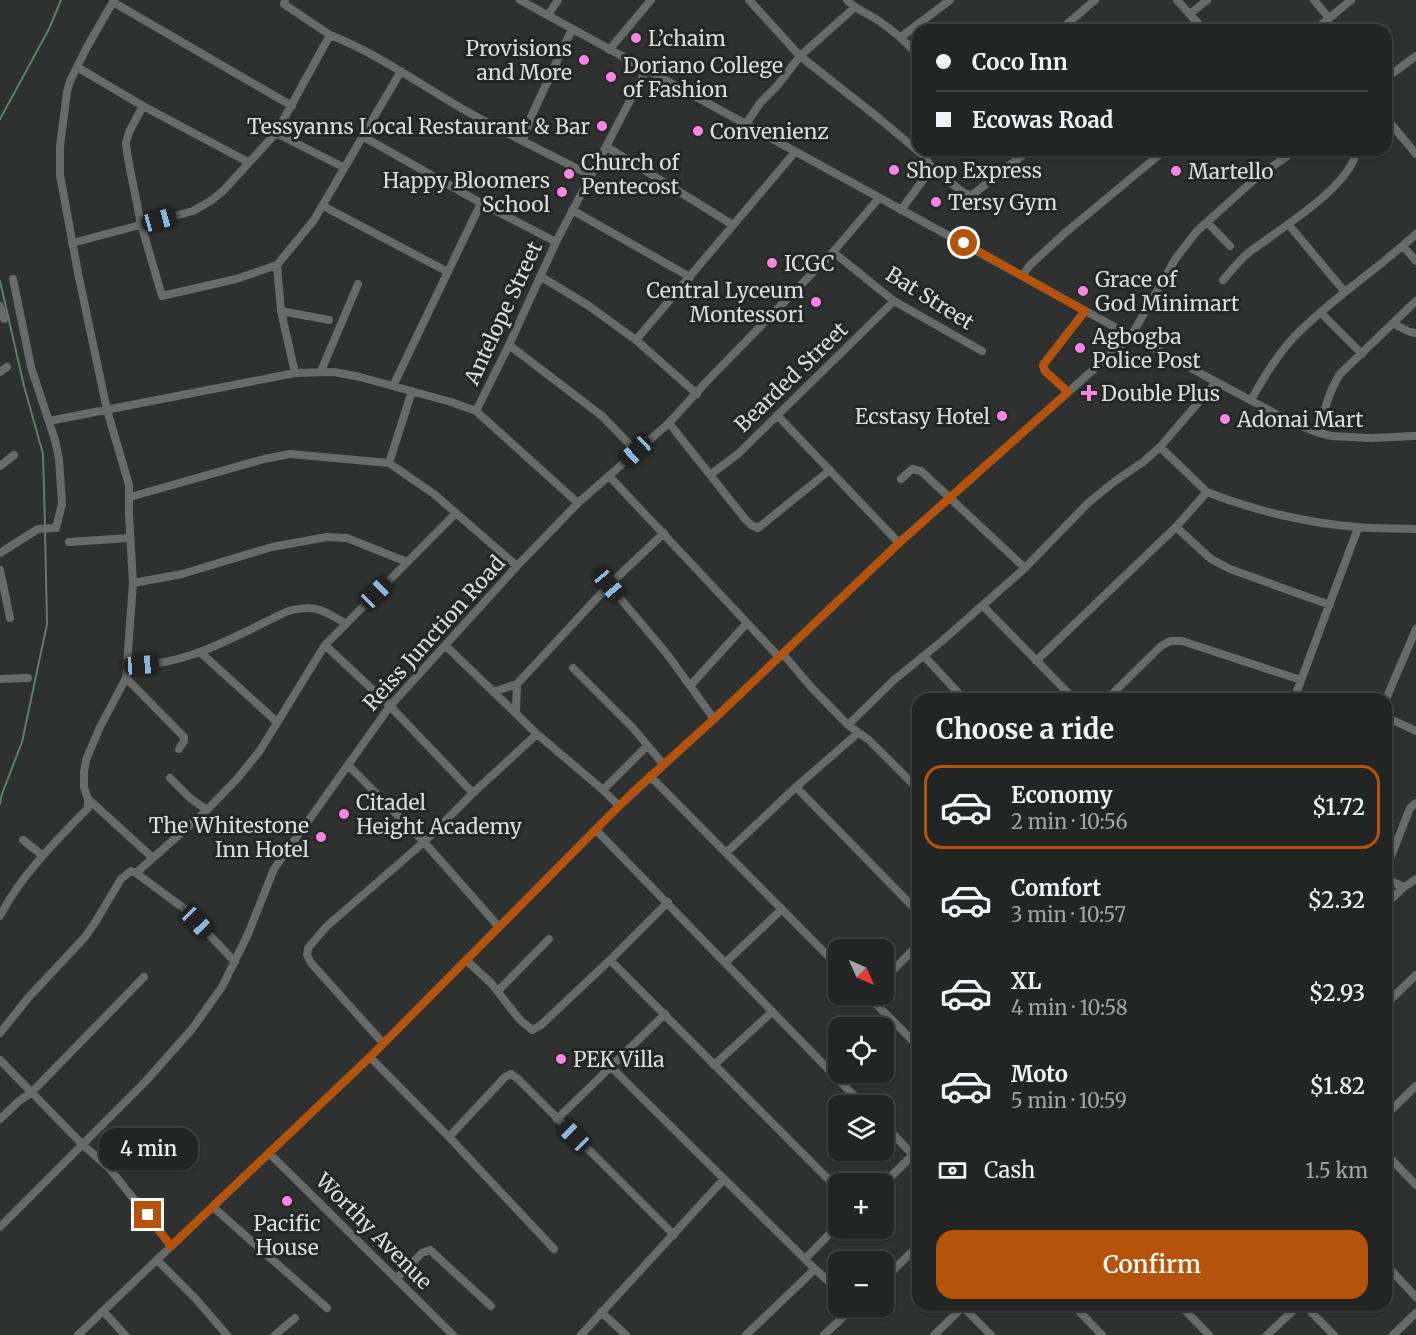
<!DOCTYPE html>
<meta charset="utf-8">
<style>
:root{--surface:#222523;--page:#2a2d2b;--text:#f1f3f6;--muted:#a2a5a6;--line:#3f4241;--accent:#b45309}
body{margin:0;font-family:Merriweather,serif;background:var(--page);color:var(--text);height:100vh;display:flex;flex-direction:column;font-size:22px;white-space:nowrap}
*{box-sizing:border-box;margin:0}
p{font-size:20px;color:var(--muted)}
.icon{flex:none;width:33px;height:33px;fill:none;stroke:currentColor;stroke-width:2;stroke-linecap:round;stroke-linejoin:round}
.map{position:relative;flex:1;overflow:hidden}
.panel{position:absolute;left:912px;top:693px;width:480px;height:618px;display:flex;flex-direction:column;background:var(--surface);border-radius:18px;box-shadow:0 2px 4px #0004,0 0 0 2px var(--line)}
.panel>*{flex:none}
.hud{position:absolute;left:912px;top:24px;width:480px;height:132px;border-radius:18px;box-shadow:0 2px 4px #0004,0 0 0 2px var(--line);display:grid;align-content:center;height:132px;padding:0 24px;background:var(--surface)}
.needle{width:39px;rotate:135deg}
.tools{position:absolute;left:828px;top:939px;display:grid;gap:12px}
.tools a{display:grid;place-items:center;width:66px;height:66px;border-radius:12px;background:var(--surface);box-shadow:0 2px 4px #0004,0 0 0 2px var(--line);font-size:30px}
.end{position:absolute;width:27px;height:27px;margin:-14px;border:8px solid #b45309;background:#fff;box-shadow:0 0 0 3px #fff}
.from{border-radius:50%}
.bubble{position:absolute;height:42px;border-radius:18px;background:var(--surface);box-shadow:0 2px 4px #0004,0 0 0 2px var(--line);font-size:20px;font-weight:600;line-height:42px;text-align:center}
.car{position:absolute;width:18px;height:36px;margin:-18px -9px;border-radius:8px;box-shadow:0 0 4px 2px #0007;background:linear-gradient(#222 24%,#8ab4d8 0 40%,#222 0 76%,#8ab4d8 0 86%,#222 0)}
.hud b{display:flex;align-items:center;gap:21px;height:57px;font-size:22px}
.hud b+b{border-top:2px solid var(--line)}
.hud i{width:15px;height:15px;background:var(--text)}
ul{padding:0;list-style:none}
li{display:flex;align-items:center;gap:18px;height:84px;margin:0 12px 9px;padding:0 12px;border:3px solid transparent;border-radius:18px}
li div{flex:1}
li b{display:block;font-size:22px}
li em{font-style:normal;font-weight:600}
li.on{border-color:var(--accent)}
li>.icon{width:54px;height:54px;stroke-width:1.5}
h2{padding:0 24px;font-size:27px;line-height:72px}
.pay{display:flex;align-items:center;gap:15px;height:66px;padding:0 24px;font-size:22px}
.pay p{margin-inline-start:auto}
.action{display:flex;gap:12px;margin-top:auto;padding:12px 24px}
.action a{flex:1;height:69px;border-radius:18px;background:var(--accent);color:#fff;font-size:24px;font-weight:600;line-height:69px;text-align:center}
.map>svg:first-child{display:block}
</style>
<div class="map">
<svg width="1416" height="1335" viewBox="0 0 1416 1335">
<rect width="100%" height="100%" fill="#2e312f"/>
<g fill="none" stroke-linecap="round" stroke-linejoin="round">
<path stroke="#5b8067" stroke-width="2" d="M 0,119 L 49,29 L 61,0
M 0,281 L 24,386 L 43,454 L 45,526
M 0,804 L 2,794 L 22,742 L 47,624 L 45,531"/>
<path stroke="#686b69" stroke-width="8" d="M 285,0 L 284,4 L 330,35
M 520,0 L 1131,336 L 1291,422 L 1319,433 L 1332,436 L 1371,438 L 1416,436
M 749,0 L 800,56 L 881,120 L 924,156 L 932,168 L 964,193 L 970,195 L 976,192 L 1029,150
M 847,0 C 856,10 868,13 879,21 C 894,31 906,42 918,55
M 1177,0 L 1204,30
M 1314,0 L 1329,18
M 113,2 L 292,106
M 1190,14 L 1207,0
M 548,15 L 558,0
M 1060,30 L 1095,0
M 1315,30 L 1351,0
M 901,37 L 950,0
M 609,50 L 651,0
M 77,67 L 143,106
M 1386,78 L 1416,56
M 1386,118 L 1416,154
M 746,124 L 760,103 L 777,86 L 800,56 L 854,8
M 276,133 L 343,167
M 362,136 L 481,203 L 556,242
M 523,140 L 531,117 L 572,29
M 607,147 L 733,225
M 248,162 L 143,106 L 129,132 L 126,143 L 128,159 L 141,224 L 162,296 L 236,279 L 277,265 L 314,220 L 401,71
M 323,206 L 448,272
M 572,210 L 690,277
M 901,210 L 932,168
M 1207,222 L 1230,246
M 1288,224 L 1345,292
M 72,243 L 193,211 L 212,200 L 223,191 L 276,133 L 330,35 C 379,54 422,86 468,112 C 508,135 550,154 591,176
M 1403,246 L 1416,261
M 833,252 L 894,301 L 982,351
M 277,265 L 281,311 L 295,373
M 540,276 L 589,306 L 636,340 L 697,394
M 1022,276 L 1030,265 L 1065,233 L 1165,150
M 1223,280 C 1231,271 1239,261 1248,253 C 1279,229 1349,189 1357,150
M 0,306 L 4,319
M 281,311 L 329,320
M 1321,313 L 1362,354
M 1394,324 L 1410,332 L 1416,333
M 636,340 L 795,152
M 509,345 L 602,416 L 636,451
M 321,371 L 358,284
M 0,372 L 7,367
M 393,386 L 481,203
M 1068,392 L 1045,371 L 1043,365 L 1085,311
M 1251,400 C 1264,377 1277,355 1295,336 C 1332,298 1377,270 1416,234
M 476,411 L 509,345 L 556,242 L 646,70
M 777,415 L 899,543
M 49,421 L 295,373 L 334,372 L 360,377 L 451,402 L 476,411 L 578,503
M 669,423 L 745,519 L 751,525 L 758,528 L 830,470
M 1319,433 C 1324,412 1328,393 1340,374 L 1416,301
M 389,463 L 412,391
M 0,466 L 14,455
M 711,474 L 738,454 L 894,301
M 609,476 L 779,657
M 901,479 L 912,469 L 921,471 L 1025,568
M 1207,492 C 1252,510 1307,523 1356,527 C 1376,529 1396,528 1416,529
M 130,497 L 264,459 L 290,454 L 389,463 L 434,494 L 517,566
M 1176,527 L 1211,559 L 1230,569 L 1330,605
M 69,542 L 130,538
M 0,553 L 38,529 L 56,528 L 62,504 L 59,459 L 55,440 L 31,367 L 13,279
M 0,570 L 10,618
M 133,583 L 182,574 L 272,547 L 327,537 L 347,538 L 407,562
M 609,585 L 667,654 L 714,719
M 983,606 L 1074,699
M 325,645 L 390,706 L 473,793
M 446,646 L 537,734 L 603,790 L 619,806
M 200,652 L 277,722
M 783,654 L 811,687 L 848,725 L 869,740 L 918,789
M 924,656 L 964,699
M 1036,661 L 1176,527 L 1207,492 L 1160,447
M 126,665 C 184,668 237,635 288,611 C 316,604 322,610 345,623
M 573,668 L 633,728 L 663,764
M 126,678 L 184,737 L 184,741 L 179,749
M 0,679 L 28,678
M 690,686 L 747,623
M 493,692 L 517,684 L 609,585 L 664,533
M 1107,699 L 1161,646 L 1170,641 L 1182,641 L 1301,680
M 1294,699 L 1358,528
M 1386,699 L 1416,629
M 516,713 L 517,684
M 1386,717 L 1416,731
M 848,725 L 894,680 L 942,641 L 1025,568 L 1088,503 L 1115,481 L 1143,462 L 1160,447 L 1216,382
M 348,765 L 424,842 L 499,927
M 650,776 L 838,966
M 170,778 L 190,798 L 207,810
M 796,787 L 918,912
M 603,790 L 647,746
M 88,799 L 153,858
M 596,830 L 864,1106
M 23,840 L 42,855
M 726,853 L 796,787 L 858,733
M 1386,869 L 1410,808 L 1416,803
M 136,873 L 207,810 L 236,780 L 259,752 L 325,645 L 456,513
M 1386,879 L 1404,887
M 1386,904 L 1404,887 L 1416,879
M 0,916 C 22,874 55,842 88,808 L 88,799 L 84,787 L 84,772 L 86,760 L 100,727 L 126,678 L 133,583 L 129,516 L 129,485 L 107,410 L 78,273 L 60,175 L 60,146 L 67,92 L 70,81 L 87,47 L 114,0
M 466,960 L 491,983 L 520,1020 L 532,1030 L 541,1025 L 610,960 L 668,902
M 610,960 L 838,1189
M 725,963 L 782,909
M 884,979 L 918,945
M 498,991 L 549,939
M 866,994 L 918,1046
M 1386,1004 L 1416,975
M 883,1028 L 891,1019
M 0,1033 L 28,998 L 85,937 L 96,921 L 121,879 L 131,871 L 136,873 L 186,910 L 235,962
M 383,1043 L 311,963 L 307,955 L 308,948 L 327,926 L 424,842 L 473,793 L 537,734
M 370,1057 L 449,1137 L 554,1249
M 0,1060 L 82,1144 L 109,1168 L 171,1246
M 714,1065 L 772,1012
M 611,1067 L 815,1269 L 838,1290
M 1386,1115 L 1416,1086
M 0,1119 L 19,1101 L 31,1093 L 144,977
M 557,1119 L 665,1014
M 884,1125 L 918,1160
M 449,1137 L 505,1077 L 511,1074 L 518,1079 L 674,1235
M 269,1153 L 453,1335
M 1386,1154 L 1416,1185
M 883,1184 L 913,1155
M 213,1207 L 327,1308
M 0,1227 L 145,1082 L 192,1029 L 222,987 L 248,934 L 274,869 L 390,706 L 517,566 L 578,503 L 669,423 L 709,379 L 833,252 L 879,198
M 805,1259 L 838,1225
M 157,1260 L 195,1298 L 227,1335
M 1386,1265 L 1416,1297
M 397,1278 L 422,1253 L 430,1250 L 491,1306
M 884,1279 L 918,1246
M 1073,1305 L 1102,1335
M 1180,1305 L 1209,1335
M 1304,1305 L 1334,1335
M 963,1307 L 991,1335
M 103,1311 L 125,1335
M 601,1312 L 626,1335
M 78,1335 L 370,1057 L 619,806 L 714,719 L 899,543 L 1131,336 L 1176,258 L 1197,231 L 1256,178 L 1296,150
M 275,1335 L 295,1318
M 581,1335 L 724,1179
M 746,1335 L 815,1269
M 824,1335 L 855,1306
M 934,1335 L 965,1305
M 1267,1335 L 1299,1305
M 1393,1335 L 1416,1313"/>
</g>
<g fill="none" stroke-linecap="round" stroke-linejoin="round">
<path stroke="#b45309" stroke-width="8" d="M 148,1215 L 171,1246 L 370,1057 L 634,791 L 714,719 L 899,543 L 1068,392 L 1045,371 L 1043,365 L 1085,311 L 964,243"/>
</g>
<g fill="#fc86e4" stroke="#242725" stroke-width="2">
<circle cx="636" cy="38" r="6"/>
<circle cx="584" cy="60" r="6"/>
<circle cx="611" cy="77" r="6"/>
<circle cx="602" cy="126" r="6"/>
<circle cx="698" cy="131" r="6"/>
<circle cx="894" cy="170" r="6"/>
<circle cx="1176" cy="171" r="6"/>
<circle cx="569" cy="174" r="6"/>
<circle cx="562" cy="192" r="6"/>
<circle cx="936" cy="202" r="6"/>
<circle cx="772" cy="263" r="6"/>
<circle cx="1083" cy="291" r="6"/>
<circle cx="816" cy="302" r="6"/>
<circle cx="1080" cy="348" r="6"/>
<path d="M1086 384h6v6h6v6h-6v6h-6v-6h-6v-6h6z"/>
<circle cx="1002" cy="416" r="6"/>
<circle cx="1225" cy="419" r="6"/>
<circle cx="344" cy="814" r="6"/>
<circle cx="321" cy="837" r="6"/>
<circle cx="561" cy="1059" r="6"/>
<circle cx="287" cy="1201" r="6"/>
</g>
<g text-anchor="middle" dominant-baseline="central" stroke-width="6" stroke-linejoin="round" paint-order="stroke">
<g font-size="21" fill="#dcdedc" stroke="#242725" text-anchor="start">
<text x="648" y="38">L’chaim</text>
<text x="572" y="48" text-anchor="end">Provisions<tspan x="572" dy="24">and More</tspan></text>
<text x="623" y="65">Doriano College<tspan x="623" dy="24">of Fashion</tspan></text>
<text x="590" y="126" text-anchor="end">Tessyanns Local Restaurant &amp; Bar</text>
<text x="710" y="131">Convenienz</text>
<text x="581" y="162">Church of<tspan x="581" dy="24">Pentecost</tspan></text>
<text x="906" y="170">Shop Express</text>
<text x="1188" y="171">Martello</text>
<text x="550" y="180" text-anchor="end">Happy Bloomers<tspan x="550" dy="24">School</tspan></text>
<text x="948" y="202">Tersy Gym</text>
<text x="784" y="263">ICGC</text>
<text x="1095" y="279">Grace of<tspan x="1095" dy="24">God Minimart</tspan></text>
<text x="804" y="290" text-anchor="end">Central Lyceum<tspan x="804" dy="24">Montessori</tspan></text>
<text x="1092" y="336">Agbogba<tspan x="1092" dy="24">Police Post</tspan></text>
<text x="1101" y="393">Double Plus</text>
<text x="990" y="416" text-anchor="end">Ecstasy Hotel</text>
<text x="1237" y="419">Adonai Mart</text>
<text x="356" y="802">Citadel<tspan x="356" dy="24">Height Academy</tspan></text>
<text x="309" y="825" text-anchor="end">The Whitestone<tspan x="309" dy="24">Inn Hotel</tspan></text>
<text x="573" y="1059">PEK Villa</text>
<text x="287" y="1223" text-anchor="middle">Pacific<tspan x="287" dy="24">House</tspan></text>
</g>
<g font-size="21" fill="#dcdedc" stroke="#242725">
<text transform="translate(930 298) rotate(32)">Bat Street</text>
<text transform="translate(503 313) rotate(-65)">Antelope Street</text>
<text transform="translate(791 377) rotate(-44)">Bearded Street</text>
<text transform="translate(434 633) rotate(-48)">Reiss Junction Road</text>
<text transform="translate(374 1231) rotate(45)">Worthy Avenue</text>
</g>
</g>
</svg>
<div class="tools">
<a><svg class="needle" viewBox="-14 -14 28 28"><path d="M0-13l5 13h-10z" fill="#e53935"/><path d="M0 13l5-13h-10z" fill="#a2a5a6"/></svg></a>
<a><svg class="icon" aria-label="locate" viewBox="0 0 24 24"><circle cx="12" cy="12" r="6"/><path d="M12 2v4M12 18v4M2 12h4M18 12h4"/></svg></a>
<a><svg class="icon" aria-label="layers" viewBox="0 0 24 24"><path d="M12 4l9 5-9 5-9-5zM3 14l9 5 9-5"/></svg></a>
<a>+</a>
<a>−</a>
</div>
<i class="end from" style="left:964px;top:243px"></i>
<i class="end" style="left:148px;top:1215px"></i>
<div class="bubble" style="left:99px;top:1128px;width:99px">4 min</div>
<i class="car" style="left:159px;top:220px;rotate:75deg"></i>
<i class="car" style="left:636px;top:451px;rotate:227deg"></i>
<i class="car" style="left:609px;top:585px;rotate:140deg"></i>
<i class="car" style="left:376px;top:593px;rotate:45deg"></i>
<i class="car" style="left:141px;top:665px;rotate:86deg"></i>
<i class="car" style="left:197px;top:922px;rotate:136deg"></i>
<i class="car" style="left:574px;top:1136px;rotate:315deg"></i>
<div class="hud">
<b><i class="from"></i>Coco Inn</b>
<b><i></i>Ecowas Road</b>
</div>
<section class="panel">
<h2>Choose a ride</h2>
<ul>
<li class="on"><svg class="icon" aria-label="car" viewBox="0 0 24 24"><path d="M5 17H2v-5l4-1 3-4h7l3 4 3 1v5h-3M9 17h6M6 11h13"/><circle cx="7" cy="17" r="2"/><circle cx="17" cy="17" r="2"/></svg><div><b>Economy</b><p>2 min · 10:56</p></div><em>$1.72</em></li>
<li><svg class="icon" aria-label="car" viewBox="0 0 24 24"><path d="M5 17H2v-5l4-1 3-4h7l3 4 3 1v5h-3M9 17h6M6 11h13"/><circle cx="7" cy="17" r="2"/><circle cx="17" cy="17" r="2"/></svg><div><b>Comfort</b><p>3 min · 10:57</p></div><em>$2.32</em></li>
<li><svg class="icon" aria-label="car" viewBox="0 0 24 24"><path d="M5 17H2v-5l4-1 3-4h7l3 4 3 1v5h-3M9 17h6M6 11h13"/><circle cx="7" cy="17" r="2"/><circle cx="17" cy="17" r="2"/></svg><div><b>XL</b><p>4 min · 10:58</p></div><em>$2.93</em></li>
<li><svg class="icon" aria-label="car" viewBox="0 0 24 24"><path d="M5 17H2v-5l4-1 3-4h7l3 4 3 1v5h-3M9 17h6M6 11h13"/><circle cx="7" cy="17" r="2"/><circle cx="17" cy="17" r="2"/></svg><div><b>Moto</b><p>5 min · 10:59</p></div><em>$1.82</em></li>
</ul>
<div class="pay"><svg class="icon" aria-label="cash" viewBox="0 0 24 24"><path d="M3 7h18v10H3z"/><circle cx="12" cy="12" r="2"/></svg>Cash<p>1.5 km</p></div>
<div class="action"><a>Confirm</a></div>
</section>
</div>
